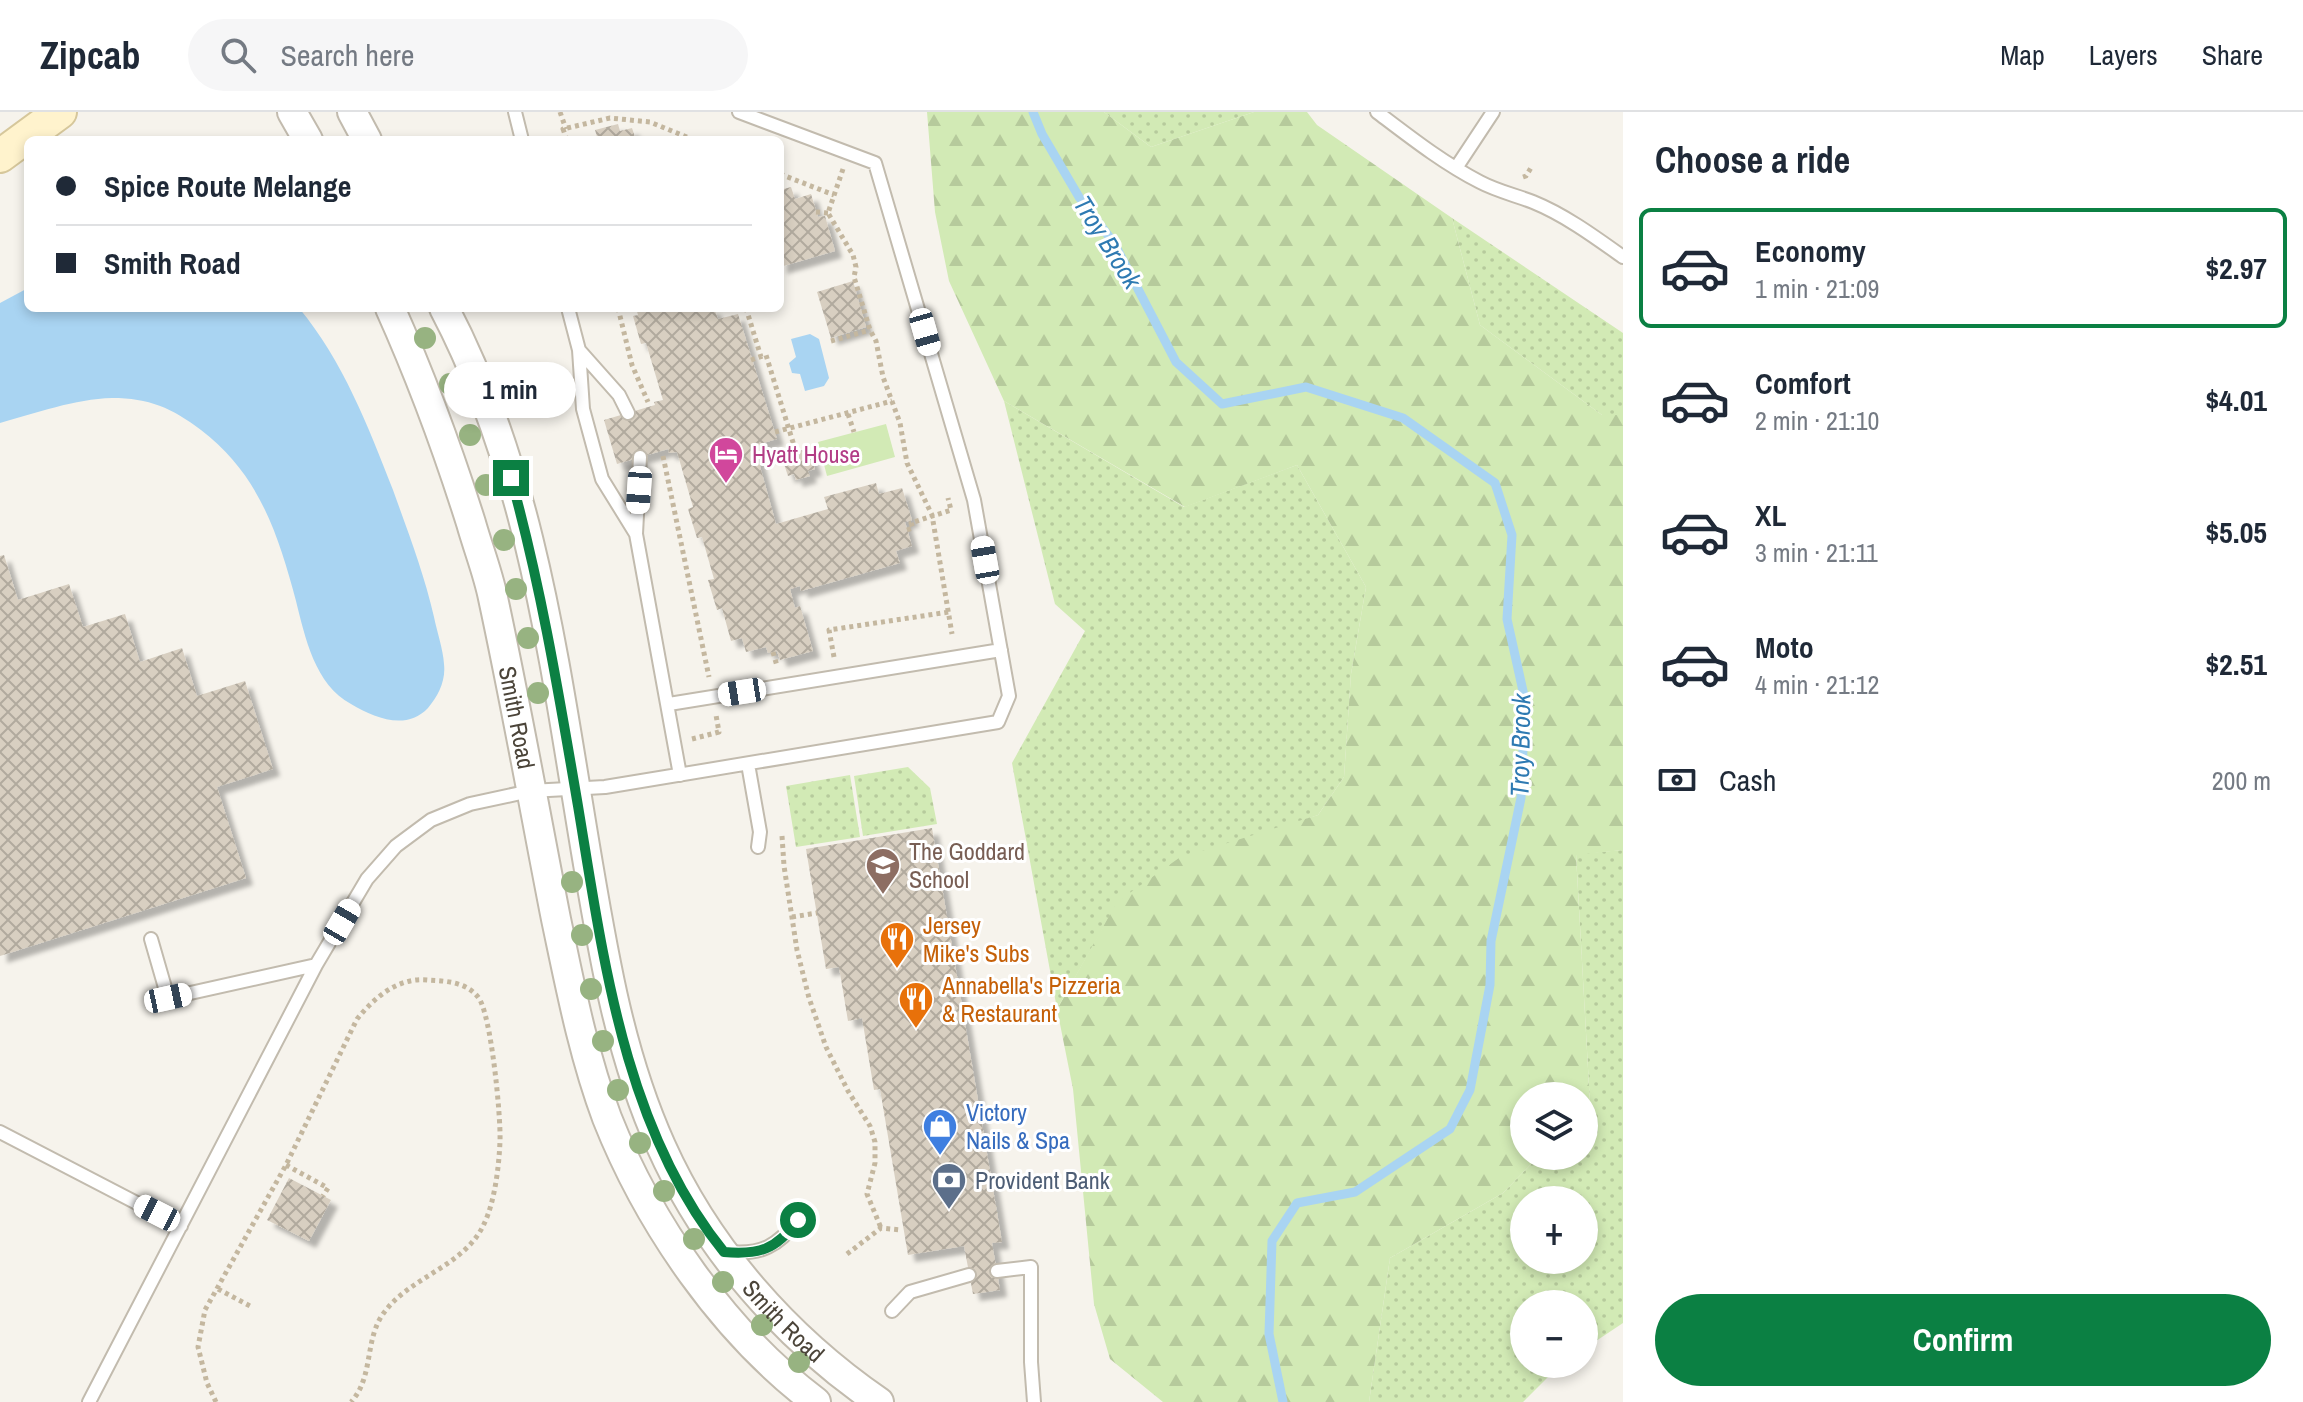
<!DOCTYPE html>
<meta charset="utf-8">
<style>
:root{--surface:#fff;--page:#f6f6f7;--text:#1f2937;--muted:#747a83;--line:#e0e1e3;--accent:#0b8043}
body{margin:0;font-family:"Archivo Narrow",sans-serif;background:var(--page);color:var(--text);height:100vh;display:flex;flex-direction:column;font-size:30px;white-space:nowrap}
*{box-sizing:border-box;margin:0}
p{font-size:26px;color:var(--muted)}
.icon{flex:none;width:44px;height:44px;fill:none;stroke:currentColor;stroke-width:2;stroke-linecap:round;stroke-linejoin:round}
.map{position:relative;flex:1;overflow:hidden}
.details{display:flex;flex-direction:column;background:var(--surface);width:680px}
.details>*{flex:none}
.hud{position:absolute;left:24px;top:24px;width:760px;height:176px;border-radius:12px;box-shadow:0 4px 12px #0003;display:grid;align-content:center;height:176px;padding:0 32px;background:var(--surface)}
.tools{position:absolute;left:1510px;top:970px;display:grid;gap:16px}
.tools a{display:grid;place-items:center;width:88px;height:88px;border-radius:50%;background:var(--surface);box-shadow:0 4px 12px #0003;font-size:40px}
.end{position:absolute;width:36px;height:36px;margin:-18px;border:10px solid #0b8043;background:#fff;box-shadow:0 0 0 4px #fff}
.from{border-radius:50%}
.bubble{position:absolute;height:56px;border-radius:28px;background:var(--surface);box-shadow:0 4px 12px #0003;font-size:26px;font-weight:700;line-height:56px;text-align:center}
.car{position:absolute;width:24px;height:48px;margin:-24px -12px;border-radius:10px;box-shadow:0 0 6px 2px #0007;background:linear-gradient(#fff 24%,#345 0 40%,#fff 0 76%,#345 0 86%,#fff 0)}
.hud b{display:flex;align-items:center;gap:28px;height:76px;font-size:30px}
.hud b+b{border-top:2px solid var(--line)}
.hud i{width:20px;height:20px;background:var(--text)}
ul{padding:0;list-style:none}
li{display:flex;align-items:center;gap:24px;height:120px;margin:0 16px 12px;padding:0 16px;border:4px solid transparent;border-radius:12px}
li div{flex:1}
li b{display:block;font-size:30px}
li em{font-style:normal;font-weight:700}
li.on{border-color:var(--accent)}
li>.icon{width:72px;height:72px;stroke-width:1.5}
h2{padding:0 32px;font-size:36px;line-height:96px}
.pay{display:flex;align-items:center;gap:20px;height:88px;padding:0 32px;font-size:30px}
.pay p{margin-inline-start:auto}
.button{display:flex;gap:16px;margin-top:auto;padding:16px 32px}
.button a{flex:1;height:92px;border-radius:48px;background:var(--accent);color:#fff;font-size:32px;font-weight:700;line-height:92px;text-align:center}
header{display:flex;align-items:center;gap:48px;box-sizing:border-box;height:112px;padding:0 40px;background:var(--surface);border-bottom:2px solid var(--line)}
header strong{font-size:38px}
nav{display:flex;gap:44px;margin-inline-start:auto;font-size:28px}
.search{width:560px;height:72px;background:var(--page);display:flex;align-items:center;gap:20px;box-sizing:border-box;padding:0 28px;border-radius:44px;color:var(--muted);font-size:30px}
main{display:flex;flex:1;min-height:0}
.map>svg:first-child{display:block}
</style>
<header>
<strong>Zipcab</strong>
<div class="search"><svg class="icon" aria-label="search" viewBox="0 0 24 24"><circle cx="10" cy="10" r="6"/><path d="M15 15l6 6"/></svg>Search here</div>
<nav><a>Map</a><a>Layers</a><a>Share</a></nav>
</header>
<main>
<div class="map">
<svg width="1623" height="1290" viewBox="0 0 1623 1290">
<defs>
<pattern id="green-dots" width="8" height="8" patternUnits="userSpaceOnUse" patternTransform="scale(2)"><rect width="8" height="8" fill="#d2eab5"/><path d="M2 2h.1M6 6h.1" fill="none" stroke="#b6ca9c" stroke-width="1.8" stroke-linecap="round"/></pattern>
<pattern id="forest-firs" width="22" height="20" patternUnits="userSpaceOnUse" patternTransform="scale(2)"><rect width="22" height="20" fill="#d2eab5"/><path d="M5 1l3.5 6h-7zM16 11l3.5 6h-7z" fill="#b6ca9c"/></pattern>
<pattern id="building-cross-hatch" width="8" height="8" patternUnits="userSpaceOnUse" patternTransform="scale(2)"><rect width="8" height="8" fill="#d8cfc1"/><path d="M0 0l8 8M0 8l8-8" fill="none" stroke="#b1aa9e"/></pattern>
<filter id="shadow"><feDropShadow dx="7" dy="7" stdDeviation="2" flood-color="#0004"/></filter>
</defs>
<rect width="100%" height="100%" fill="#f6f3ec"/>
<path fill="url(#green-dots)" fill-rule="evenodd" d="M 1104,0 L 1254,0 L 1151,35 Z
M 1452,106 L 1623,221 L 1623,303 L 1602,303 L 1480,213 Z
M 1004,289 L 1184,395 L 1297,353 L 1366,475 L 1351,562 L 1344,665 L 1318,703 L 1278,717 L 1118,790 L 1057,897 L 1012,651 L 1085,519 L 1055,492 Z
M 908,655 L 930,676 L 937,712 L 863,724 L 854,664 Z
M 850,663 L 860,725 L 796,735 L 786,674 Z
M 1623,738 L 1623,1211 L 1584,1237 L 1584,1192 L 1524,1192 L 1524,1252 L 1561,1252 L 1523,1290 L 1369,1290 L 1390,1146 L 1503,1081 L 1539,1044 L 1584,1044 L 1584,998 L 1590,992 L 1576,742 ZM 1524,1088 L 1584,1088 L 1584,1148 L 1524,1148 Z"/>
<path fill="url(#forest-firs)" d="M 927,0 L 1104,0 L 1151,35 L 1254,0 L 1307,0 L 1317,13 L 1452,106 L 1480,213 L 1602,303 L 1623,303 L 1623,738 L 1576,743 L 1590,992 L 1584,998 L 1584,984 L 1524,984 L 1524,1044 L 1539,1044 L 1503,1081 L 1390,1146 L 1369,1290 L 1163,1290 L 1110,1247 L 1094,1192 L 1073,977 L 1057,897 L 1117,790 L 1179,746 L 1318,703 L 1344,665 L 1351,562 L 1366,475 L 1297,353 L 1185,395 L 1004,289 L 949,169 L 935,100 Z"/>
<path fill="#d2eab5" d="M 886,312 L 895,345 L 827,364 L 818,330 Z"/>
<path fill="#a9d4f2" d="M 28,176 L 28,196 L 299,196 C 343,249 368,314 393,378 C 408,420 424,461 434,505 C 437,520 443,537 444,552 C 446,569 438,584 428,596 C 406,619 375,606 351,592 C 315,573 305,525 296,489 C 278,421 258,361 201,318 C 172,296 149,286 112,286 C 75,287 36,301 0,311 L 0,191 Z
M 810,222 L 819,227 L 829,266 L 824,274 L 805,279 L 800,262 L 792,261 L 789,251 L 796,245 L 791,227 Z"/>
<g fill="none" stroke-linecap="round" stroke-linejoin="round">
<path stroke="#a9d4f2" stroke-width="9" d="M 1033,0 L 1042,22 L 1079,85 L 1114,131 L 1176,250 L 1222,292 L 1306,275 L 1403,306 L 1495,371 L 1512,423 L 1507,507 L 1525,588 L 1521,686 L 1491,829 L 1490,873 L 1470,978 L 1450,1017 L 1355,1080 L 1297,1091 L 1272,1129 L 1269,1222 L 1283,1290"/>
</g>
<path fill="url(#building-cross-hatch)" filter="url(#shadow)" d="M 618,12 L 620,19 L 632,16 L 635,25 L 639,24 L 640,28 L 598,28 L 595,18 Z
M 791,75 L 795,87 L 811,82 L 818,105 L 825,104 L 835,139 L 780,155 L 780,78 Z
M 853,169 L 866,215 L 831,226 L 817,180 Z
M 636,196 L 714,196 L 718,207 L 738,202 L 777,327 L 763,331 L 767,344 L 758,347 L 776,412 L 828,397 L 824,385 L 876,371 L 879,382 L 902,376 L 912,408 L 905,410 L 912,434 L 896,439 L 900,451 L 801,479 L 800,474 L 790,477 L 795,496 L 800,494 L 813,539 L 780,548 L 777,539 L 768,541 L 766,535 L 746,540 L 742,526 L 731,529 L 722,496 L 717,498 L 708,468 L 714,467 L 702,425 L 697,426 L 688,397 L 693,395 L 677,340 L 669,341 L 668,337 L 617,352 L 604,308 L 655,293 L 654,290 L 663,288 L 646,231 L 641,232 L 633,204 L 638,203 Z
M 803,338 L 805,343 L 810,341 L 815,357 L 808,359 L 810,364 L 796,368 L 794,362 L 788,364 L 783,349 L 790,347 L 788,342 Z
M 4,443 L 18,488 L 69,472 L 83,515 L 125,502 L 140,550 L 182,536 L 197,584 L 245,569 L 273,657 L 217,675 L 246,766 L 0,844 L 0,444 Z
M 932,716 L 1002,1130 L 992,1131 L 1000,1178 L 973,1182 L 964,1134 L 908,1143 L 880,977 L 874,978 L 862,906 L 848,909 L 839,855 L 826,857 L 806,737 Z
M 289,1066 L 331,1088 L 309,1129 L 267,1108 Z"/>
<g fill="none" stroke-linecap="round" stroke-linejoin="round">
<g stroke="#c2bbae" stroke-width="16">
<path id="service" d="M 515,0 L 522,28
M 1377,0 C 1410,25 1443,51 1480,70 C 1497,79 1515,83 1533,90 C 1565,103 1595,125 1623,145
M 1456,56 L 1493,0
M 568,196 L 579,238 L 583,297 L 602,367 L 636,422
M 579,238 L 619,283 L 628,301
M 640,345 L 636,422 L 680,663
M 669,592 L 1001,538
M 748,652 L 760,720 L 758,735
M 151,827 L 168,886 L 316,853
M 0,1020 L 181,1114
M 729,1140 C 761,1143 778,1134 798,1108
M 997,1159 L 1031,1155 L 1031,1250 L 1034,1290
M 892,1199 L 910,1180 L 969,1163
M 89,1290 L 316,853 L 367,767 L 396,734 L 431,708 L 470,692 L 530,679 L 605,675 L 998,610 L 1009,584 L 974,388 L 875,51 L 739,0"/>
</g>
<g stroke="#c2bbae" stroke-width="32">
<g id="tertiary">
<path d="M 292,0 L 308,28"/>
<path d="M 352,0 L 367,28"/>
<path id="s1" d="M 390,196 C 421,265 448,338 471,411 C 478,436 488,461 493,486 C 516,592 535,700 556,807 C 570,873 583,942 607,1006 C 649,1112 724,1221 816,1290"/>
<path id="s2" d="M 444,196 C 532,363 555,556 586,740 C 603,840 619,941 661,1034 C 707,1137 786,1226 879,1290"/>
</g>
</g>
<g stroke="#d6c79b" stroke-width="36">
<path id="secondary" d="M 0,44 L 60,0"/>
</g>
<path stroke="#c4b79f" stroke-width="5" stroke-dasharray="4 4" stroke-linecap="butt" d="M 560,0 L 566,17
M 567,28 L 563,17 L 610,6 L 650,10 L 694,28
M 843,57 L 828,101 L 853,143 L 856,155 L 854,165 L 870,218 L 876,229 L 883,265 L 900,311 L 907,351 L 932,403 L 952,522
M 780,62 L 834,83
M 1523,65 L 1526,64 L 1532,54
M 816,100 L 828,101
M 618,196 L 632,253 L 648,290
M 746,196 L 761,245
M 831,229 L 870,218
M 751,248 L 766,243 L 796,340
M 848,302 L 854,320
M 775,320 L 892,289
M 663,344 L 709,565
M 907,418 L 913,416 L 911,411 L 951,398 L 948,386
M 773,540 L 777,554
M 834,545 L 829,518 L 949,500
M 692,627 L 719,620 L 716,603
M 782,724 L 784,754 L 797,838 L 809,886 L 826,935 L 848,979 L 870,1014 L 875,1030 L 875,1051 L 867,1082 L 881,1116
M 792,805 L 817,801
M 286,1053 L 328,1076 L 323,1084
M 847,1142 L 881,1116 L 901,1118
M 218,1177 L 252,1195
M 216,1290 L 207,1271 L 198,1235 L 205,1198 L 286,1053 L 357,907 C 375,885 398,865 428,868 C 446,869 466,870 478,885 C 491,900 501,1005 500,1029 C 499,1054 495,1089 484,1112 C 464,1156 406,1165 381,1205 C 365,1231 373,1266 351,1290"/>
<use href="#service" stroke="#fff" stroke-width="12"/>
<use href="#tertiary" stroke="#fff" stroke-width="28"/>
<use href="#secondary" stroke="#fff3cd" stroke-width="32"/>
</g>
<g fill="#97b381">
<circle cx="425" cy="226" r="11"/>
<circle cx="450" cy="272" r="11"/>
<circle cx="470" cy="323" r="11"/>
<circle cx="486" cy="373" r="11"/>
<circle cx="504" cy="428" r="11"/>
<circle cx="516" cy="477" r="11"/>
<circle cx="528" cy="526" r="11"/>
<circle cx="538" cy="581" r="11"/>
<circle cx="572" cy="770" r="11"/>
<circle cx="582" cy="823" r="11"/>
<circle cx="591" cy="877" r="11"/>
<circle cx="603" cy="929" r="11"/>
<circle cx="618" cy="978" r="11"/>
<circle cx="640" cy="1031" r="11"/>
<circle cx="664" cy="1079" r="11"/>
<circle cx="694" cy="1127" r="11"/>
<circle cx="723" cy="1170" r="11"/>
<circle cx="762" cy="1213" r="11"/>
<circle cx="799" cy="1250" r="11"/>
</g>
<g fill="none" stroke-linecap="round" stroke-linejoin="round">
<path stroke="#0b8043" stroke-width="10" d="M 511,366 C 541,474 559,583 578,694 C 603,844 624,1017 724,1140 C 759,1143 776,1138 798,1108"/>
</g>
<defs>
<g id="hotel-pin" transform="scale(1.8)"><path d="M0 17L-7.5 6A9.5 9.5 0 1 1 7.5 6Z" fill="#d1479c" stroke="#fff"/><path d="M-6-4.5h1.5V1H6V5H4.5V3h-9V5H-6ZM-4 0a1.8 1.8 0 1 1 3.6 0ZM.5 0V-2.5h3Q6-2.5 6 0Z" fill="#fff"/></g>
<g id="school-pin" transform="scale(1.8)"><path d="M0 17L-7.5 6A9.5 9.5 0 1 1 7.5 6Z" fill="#8d6e63" stroke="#fff"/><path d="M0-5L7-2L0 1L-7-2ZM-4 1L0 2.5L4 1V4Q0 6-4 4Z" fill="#fff"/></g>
<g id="restaurant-pin" transform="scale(1.8)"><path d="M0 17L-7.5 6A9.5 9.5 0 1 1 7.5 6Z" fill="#e8710a" stroke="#fff"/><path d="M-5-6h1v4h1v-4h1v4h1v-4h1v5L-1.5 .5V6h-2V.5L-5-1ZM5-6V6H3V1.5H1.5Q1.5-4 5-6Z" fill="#fff"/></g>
<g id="shop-pin" transform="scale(1.8)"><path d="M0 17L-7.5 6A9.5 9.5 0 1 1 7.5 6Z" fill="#3f7fe0" stroke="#fff"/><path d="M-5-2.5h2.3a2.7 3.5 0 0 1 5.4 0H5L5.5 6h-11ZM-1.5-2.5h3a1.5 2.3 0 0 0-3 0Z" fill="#fff"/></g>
<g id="bank-pin" transform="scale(1.8)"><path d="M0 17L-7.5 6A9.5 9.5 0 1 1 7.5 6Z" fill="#5c6f8a" stroke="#fff"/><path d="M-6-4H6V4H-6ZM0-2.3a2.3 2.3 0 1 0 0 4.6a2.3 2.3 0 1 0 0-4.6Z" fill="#fff"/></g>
</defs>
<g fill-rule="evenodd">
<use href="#hotel-pin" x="726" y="342"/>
<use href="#school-pin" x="883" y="753"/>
<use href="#restaurant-pin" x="897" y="827"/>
<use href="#restaurant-pin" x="916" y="887"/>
<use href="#shop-pin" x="940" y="1014"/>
<use href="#bank-pin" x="949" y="1068"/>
</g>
<g text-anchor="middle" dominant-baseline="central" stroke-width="6" stroke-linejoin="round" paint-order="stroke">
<g font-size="24" fill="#b23c85" stroke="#fff" text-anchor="start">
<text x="752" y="342">Hyatt House</text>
</g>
<g font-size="24" fill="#4b4439" stroke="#fff">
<text stroke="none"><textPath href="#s1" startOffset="430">Smith Road</textPath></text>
<text stroke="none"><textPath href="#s2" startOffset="1084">Smith Road</textPath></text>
</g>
<g font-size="24" fill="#785e54" stroke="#fff" text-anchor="start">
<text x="909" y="739">The Goddard<tspan x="909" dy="28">School</tspan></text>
</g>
<g font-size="24" fill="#c56008" stroke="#fff" text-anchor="start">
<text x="923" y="813">Jersey<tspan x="923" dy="28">Mike's Subs</tspan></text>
<text x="942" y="873">Annabella's Pizzeria<tspan x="942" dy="28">&amp; Restaurant</tspan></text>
</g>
<g font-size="24" fill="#366cbe" stroke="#fff" text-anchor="start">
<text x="966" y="1000">Victory<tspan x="966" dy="28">Nails &amp; Spa</tspan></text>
</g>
<g font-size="24" fill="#4e5e75" stroke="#fff" text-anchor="start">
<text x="975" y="1068">Provident Bank</text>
</g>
<g font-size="26" font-style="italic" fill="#2e7ab2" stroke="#fff">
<text transform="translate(1108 130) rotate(58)">Troy Brook</text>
<text transform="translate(1520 633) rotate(-89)">Troy Brook</text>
</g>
</g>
</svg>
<div class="tools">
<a><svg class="icon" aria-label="layers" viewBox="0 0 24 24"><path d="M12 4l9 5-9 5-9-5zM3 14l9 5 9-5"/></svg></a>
<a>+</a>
<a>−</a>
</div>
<i class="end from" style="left:798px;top:1108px"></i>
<i class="end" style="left:511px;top:366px"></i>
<div class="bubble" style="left:444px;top:250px;width:132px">1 min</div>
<i class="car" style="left:925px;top:220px;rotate:164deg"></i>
<i class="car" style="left:639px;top:378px;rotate:184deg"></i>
<i class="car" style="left:985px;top:448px;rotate:350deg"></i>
<i class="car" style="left:742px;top:580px;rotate:261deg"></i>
<i class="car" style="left:342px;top:810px;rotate:30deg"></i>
<i class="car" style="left:168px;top:886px;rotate:78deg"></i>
<i class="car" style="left:157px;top:1101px;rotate:297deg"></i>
<div class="hud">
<b><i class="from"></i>Spice Route Melange</b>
<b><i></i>Smith Road</b>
</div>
</div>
<section class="details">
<h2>Choose a ride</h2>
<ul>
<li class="on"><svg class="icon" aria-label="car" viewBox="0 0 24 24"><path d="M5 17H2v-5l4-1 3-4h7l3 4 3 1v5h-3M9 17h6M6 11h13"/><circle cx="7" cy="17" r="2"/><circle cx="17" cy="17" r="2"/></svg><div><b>Economy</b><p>1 min · 21:09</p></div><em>$2.97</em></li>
<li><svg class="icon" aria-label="car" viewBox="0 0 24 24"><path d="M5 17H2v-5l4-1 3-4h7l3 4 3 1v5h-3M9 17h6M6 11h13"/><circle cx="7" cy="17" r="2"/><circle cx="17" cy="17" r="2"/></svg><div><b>Comfort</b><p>2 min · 21:10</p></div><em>$4.01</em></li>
<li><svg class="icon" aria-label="car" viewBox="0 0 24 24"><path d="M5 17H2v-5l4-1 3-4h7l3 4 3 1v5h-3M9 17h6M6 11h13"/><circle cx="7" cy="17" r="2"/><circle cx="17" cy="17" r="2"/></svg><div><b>XL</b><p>3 min · 21:11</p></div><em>$5.05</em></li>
<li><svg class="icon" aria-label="car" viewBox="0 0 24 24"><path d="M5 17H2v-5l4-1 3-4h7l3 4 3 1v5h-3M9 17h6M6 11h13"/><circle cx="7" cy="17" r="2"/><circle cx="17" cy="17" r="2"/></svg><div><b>Moto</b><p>4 min · 21:12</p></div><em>$2.51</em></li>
</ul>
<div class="pay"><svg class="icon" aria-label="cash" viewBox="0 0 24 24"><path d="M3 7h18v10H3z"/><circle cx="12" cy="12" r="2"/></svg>Cash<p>200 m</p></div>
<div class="button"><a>Confirm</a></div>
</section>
</main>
